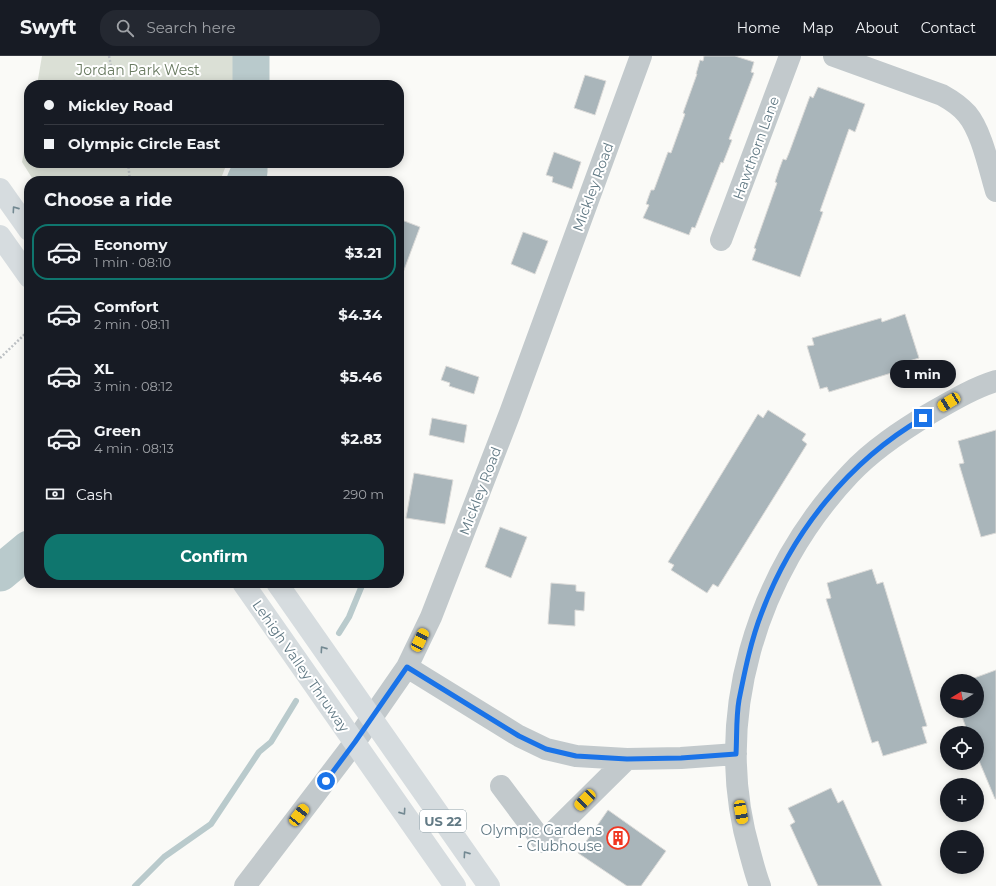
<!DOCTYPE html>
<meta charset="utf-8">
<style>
:root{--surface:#171b24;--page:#242831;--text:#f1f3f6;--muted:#9ea1a6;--line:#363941;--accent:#0f766e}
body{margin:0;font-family:Montserrat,sans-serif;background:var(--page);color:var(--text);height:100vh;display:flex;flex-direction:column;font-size:15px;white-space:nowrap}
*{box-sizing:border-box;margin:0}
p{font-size:13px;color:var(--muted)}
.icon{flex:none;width:22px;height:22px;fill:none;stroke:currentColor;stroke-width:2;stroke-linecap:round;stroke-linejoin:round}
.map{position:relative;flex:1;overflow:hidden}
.details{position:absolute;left:24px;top:120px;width:380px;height:412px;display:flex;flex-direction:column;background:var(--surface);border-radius:16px;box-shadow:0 2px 10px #0003}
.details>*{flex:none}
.banner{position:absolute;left:24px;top:24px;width:380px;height:88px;border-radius:16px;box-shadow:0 2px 10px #0003;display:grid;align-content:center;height:88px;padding:0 20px;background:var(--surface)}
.needle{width:26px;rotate:259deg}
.buttons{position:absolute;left:940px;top:618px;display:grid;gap:8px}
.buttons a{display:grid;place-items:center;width:44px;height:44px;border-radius:50%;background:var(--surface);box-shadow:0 2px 10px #0003;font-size:20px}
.end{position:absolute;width:18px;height:18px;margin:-9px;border:5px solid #1a73e8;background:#fff;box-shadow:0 0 0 2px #fff}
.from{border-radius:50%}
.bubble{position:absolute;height:28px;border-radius:14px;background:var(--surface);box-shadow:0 2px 10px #0003;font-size:13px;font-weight:700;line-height:28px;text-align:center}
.car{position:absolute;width:12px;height:24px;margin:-12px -6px;border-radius:5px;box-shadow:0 0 3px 1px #0007;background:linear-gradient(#f5c518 24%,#345 0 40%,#f5c518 0 76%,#345 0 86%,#f5c518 0)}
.banner b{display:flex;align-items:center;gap:14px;height:38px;font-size:15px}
.banner b+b{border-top:1px solid var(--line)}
.banner i{width:10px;height:10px;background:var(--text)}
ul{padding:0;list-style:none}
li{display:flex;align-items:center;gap:12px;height:56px;margin:0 8px 6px;padding:0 12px;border:2px solid transparent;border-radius:16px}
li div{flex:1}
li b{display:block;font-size:15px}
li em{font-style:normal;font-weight:700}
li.active{border-color:var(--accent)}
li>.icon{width:36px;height:36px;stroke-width:1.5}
h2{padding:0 20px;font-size:18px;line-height:48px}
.pay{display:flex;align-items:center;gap:10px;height:44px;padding:0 20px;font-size:15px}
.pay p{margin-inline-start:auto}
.cta{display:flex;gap:8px;margin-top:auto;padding:8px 20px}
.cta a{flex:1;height:46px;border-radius:16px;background:var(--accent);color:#fff;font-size:16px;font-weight:700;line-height:46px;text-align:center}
header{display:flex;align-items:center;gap:24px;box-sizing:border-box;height:56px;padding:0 20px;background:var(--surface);border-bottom:1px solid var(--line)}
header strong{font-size:19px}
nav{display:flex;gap:22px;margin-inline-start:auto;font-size:14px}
.search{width:280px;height:36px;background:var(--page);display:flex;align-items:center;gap:10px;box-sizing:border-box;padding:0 14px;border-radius:16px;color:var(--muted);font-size:15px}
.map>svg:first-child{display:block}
</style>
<header>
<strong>Swyft</strong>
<div class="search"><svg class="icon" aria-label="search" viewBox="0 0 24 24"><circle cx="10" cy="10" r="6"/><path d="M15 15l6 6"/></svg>Search here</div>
<nav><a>Home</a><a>Map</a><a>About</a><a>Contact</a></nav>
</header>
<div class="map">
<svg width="996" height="830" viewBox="0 0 996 830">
<rect width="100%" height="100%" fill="#fafaf7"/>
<path fill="#dbe0d6" d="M 42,0 L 240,0 L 239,29 L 37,29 Z
M 29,70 L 29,107 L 227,107 L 220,125 L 34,125 L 22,106 Z"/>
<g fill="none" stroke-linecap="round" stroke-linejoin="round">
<path stroke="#b9cacc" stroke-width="6" d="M 249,116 L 251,125
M 339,577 L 349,561 L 363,527
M 135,830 L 164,801 L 211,768 L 259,696 L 271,686 L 296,645"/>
<path stroke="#b9cacc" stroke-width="37" d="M 251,29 L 251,0
M 245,125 L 249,116 L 249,107
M 0,517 L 29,493"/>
</g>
<path fill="#a9b5ba" stroke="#dcdbd9" d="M 704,0 L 735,0 L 754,6 L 751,16 L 754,17 L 729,83 L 732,84 L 723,107 L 721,106 L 695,172 L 692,171 L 689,179 L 643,162 L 649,149 L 646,148 L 651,134 L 654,134 L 668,96 L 671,97 L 685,58 L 683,57 L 697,18 L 696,18 L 700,4 L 703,5 Z
M 585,19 L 606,25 L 595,59 L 574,52 Z
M 818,31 L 865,48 L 855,76 L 849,73 L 820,155 L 823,156 L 800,221 L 752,204 L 756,193 L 754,192 L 777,127 L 775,126 L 779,114 L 783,103 L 786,104 L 789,97 L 810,40 L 813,42 Z
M 554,96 L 581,106 L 572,133 L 552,126 L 553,121 L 546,119 Z
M 399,163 L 420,171 L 401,222 L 399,221 Z
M 523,176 L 548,185 L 535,218 L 511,208 Z
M 905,258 L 919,302 L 896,309 L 898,315 L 829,336 L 827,331 L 820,333 L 807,290 L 814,289 L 812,282 L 881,262 L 882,266 Z
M 446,310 L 479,321 L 474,338 L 449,330 L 450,327 L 441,324 Z
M 768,354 L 806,378 L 802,384 L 807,388 L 718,531 L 713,528 L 707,537 L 671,514 L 674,509 L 668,506 L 758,358 L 763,362 Z
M 432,362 L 467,369 L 464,387 L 429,379 Z
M 996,374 L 996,477 L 981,481 L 959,408 L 964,407 L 958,385 Z
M 414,417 L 453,424 L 445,468 L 406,462 Z
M 500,471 L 527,481 L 511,522 L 485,511 Z
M 872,513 L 877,528 L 883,526 L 927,670 L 922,671 L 927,687 L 883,700 L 878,685 L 872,687 L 826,543 L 831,542 L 827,527 Z
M 551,527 L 576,529 L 576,535 L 585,536 L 584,555 L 575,554 L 575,570 L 548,568 Z
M 996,614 L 996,743 L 995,743 L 977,700 L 977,677 L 968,677 L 960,655 L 977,655 L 977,625 L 966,625 Z
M 831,732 L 838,747 L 843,744 L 882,830 L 818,830 L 790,769 L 795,766 L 788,752 Z
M 608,754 L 666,795 L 641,830 L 627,830 L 578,797 Z"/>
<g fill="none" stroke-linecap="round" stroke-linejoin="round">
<path stroke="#bdc1c4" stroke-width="2.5" stroke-dasharray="2 2" stroke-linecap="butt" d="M 109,0 L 115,29
M 128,107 L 130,125
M 0,302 L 25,278 L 29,270"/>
<path stroke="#c2c9cc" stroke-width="22" d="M 834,0 L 942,39 C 951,44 961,51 967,58 C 982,76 989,112 996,135
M 721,184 L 790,0
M 407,611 L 519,680 L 546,693 L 576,700 L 627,703 L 681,702 L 736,698
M 501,730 L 543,786 L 627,703
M 245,830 L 355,686 L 407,611 L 431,561 L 510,357 L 641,0
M 760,830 C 756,820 753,808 750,797 C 711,664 756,517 850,418 C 872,394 901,375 929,358 C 950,346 973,332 996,325"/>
<path stroke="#d6dcdf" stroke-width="22" d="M 0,133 L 29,174
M 0,180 L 29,221
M 243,527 L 455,830
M 277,527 L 489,830"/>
</g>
<defs><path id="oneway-chevron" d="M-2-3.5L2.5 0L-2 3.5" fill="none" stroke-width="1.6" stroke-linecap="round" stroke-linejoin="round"/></defs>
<g stroke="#738992">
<use href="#oneway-chevron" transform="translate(15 153) rotate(-125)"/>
<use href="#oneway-chevron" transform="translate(323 593) rotate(-125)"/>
<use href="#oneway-chevron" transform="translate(403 756) rotate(55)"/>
<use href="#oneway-chevron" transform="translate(466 798) rotate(-125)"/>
</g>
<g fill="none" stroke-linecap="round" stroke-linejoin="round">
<path stroke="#1a73e8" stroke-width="5" d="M 326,725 L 355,686 L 407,611 L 519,680 L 546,693 L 576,700 L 627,703 L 681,702 L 736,698 C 737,680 736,661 739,644 C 745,614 751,584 762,556 C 792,476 849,405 923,362"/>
</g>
<defs>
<g id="building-ring" transform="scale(1.15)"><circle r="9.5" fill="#fff" stroke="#f03621" stroke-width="1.5"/><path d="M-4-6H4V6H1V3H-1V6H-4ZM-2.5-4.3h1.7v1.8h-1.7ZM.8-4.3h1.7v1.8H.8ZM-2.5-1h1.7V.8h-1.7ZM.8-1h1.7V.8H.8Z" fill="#f03621"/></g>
</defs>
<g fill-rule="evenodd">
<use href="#building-ring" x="618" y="782"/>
</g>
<g text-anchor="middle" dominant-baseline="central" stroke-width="4" stroke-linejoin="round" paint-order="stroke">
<rect fill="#fff" stroke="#91a2aa" stroke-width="1" x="420" y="754" width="46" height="22" rx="3"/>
<g font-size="13" font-weight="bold" fill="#627a85">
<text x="443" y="765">US 22</text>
</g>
<g font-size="14" fill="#6a7b62" stroke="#fff">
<text x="138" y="14">Jordan Park West</text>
</g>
<g font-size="14" fill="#627a85" stroke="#fff">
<text transform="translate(756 92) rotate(-70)">Hawthorn Lane</text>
<text transform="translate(593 131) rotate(-70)">Mickley Road</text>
<text transform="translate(480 435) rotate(-69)">Mickley Road</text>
<text transform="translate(301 610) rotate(55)">Lehigh Valley Thruway</text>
</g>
<g font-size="14" fill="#627a85" stroke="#fff" text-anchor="end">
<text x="602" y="774">Olympic Gardens<tspan x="602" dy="16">- Clubhouse</tspan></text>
</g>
</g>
</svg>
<div class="buttons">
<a><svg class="needle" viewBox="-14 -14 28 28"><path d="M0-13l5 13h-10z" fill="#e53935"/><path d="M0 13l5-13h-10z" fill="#9ea1a6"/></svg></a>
<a><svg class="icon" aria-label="locate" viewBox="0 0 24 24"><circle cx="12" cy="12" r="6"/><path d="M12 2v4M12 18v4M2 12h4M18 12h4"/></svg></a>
<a>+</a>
<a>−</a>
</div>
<i class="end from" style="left:326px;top:725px"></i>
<i class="end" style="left:923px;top:362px"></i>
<div class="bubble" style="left:890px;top:304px;width:66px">1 min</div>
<i class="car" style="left:949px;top:346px;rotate:239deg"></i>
<i class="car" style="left:420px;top:584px;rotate:26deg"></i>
<i class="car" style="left:585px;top:744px;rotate:225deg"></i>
<i class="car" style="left:741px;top:756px;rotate:170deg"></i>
<i class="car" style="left:299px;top:759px;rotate:38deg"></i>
<div class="banner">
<b><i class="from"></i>Mickley Road</b>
<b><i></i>Olympic Circle East</b>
</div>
<section class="details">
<h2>Choose a ride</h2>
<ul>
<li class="active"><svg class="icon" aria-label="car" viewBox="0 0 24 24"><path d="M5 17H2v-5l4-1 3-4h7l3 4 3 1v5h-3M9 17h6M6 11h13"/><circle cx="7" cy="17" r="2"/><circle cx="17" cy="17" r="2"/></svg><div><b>Economy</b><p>1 min · 08:10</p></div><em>$3.21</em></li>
<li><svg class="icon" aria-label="car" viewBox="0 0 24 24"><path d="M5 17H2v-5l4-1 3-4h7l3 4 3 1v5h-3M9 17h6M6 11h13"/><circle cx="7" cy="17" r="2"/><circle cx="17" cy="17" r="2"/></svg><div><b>Comfort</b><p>2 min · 08:11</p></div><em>$4.34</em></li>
<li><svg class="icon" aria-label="car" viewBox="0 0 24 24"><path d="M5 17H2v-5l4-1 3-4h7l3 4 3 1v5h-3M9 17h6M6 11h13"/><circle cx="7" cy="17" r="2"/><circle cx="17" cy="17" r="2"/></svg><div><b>XL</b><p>3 min · 08:12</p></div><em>$5.46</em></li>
<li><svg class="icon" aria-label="car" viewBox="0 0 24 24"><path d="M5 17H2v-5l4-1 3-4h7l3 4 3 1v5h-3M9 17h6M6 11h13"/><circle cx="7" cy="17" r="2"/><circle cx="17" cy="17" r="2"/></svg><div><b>Green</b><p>4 min · 08:13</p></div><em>$2.83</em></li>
</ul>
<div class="pay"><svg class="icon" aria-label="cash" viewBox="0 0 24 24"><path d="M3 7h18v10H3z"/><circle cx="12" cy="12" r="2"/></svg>Cash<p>290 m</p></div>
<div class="cta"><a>Confirm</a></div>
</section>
</div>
